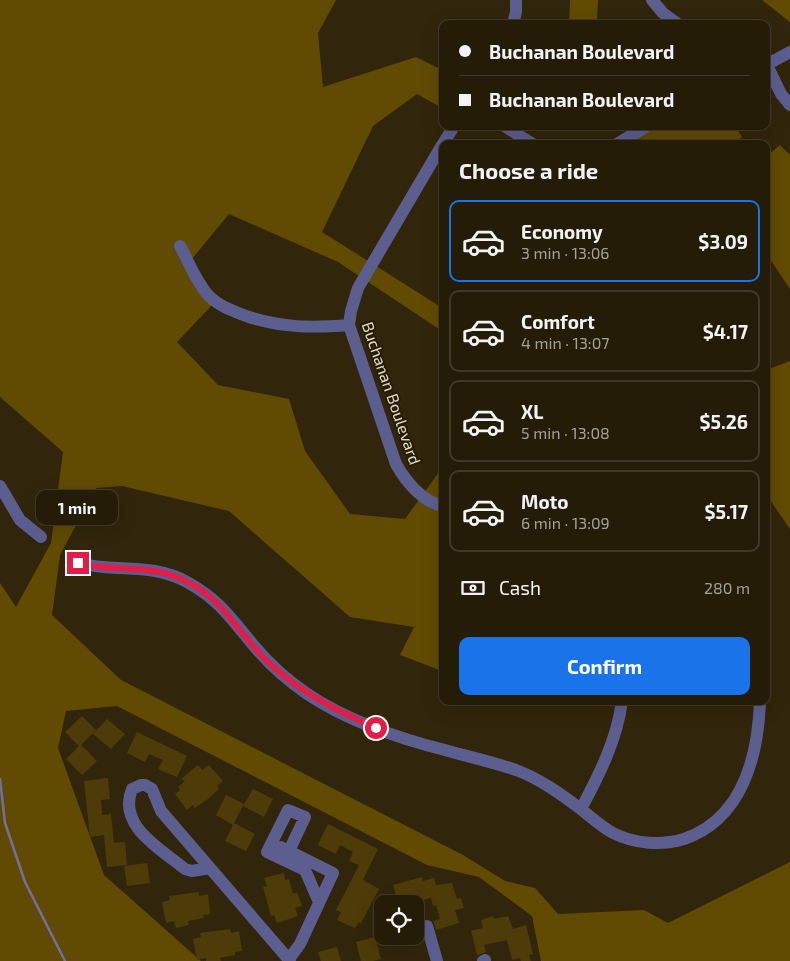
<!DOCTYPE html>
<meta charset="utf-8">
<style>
:root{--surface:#251c08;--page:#312916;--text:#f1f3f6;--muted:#a3a19c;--line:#423a29;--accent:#1a73e8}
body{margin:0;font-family:"Exo 2",sans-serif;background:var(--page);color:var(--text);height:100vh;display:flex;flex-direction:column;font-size:19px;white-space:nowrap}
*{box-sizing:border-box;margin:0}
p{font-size:16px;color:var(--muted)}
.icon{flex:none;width:28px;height:28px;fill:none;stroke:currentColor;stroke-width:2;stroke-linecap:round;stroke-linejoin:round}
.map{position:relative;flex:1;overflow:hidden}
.drawer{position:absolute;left:439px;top:140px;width:331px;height:565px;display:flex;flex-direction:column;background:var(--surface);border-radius:10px;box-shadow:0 5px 20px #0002,0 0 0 1px var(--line)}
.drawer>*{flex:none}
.banner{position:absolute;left:439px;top:20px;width:331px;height:110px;border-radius:10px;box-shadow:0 5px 20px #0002,0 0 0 1px var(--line);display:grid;align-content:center;height:110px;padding:0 20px;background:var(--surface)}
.fabs{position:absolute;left:374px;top:895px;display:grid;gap:10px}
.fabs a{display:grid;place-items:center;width:50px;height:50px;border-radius:10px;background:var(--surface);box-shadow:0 5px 20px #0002,0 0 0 1px var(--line);font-size:25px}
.end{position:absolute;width:22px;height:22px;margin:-11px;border:6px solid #e11d48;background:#fff;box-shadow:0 0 0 2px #fff}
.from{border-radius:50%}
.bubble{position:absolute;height:35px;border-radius:10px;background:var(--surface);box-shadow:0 5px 20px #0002,0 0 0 1px var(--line);font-size:16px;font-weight:700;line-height:35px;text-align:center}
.banner b{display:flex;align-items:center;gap:18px;height:48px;font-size:19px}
.banner b+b{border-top:1px solid var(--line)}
.banner i{width:12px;height:12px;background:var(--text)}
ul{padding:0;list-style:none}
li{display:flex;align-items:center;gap:15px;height:82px;margin:0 10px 8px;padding:0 10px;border:2px solid var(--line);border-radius:10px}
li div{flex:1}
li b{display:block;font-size:19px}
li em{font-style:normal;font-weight:700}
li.active{border-color:var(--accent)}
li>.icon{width:45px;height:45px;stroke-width:1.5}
h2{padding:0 20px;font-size:22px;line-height:60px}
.pay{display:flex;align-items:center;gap:12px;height:55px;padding:0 20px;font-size:19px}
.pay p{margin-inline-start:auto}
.primary-button{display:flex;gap:10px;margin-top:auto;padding:10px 20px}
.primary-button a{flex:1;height:58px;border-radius:10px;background:var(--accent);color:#fff;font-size:20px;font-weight:700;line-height:58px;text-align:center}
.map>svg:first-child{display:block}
</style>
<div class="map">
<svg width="790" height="961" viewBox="0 0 790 961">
<rect width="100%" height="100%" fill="#31260b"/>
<path fill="#614b02" d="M 0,0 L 336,0 L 318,33 L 323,87 L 416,57 L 442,70 L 442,108 L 417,94 L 373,126 L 322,232 L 441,307 L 442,305 L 442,331 L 338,262 L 229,214 L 191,260 L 215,302 L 177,342 L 218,385 L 289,399 L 305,451 L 350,514 L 405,519 L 442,468 L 442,671 L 400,655 L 414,627 L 350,617 L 229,511 L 122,486 L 96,488 L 60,555 L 52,615 L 121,680 L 463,855 L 505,881 L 535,888 L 558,914 L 644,910 L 668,923 L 790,862 L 790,961 L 541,961 L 532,916 L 479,877 L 427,865 L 117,706 L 66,711 L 58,748 L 104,875 L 201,961 L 0,961 L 0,583 L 16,607 L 51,543 L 63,452 L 0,397 Z
M 570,0 L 598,0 L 597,18 L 603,24 L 569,24 Z
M 762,0 L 790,0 L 790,22 Z
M 629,126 L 735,126 L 742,137 L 734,144 L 626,144 Z
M 780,145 L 790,155 L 790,289 L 766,253 L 766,157 Z
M 790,361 L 790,529 L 766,494 L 766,370 Z"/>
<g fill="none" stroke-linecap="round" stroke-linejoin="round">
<path stroke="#736f9e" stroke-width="2.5" d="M 0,779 L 5,823 L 25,882 L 65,961"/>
</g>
<path fill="#4e3c08" d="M 82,716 L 96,730 L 81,745 L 97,761 L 82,775 L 66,759 L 79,746 L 65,732 Z
M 107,719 L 125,734 L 111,749 L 93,734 Z
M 137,732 L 187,756 L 177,777 L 158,769 L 163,760 L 149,754 L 145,762 L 127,753 Z
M 198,765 L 202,770 L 209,765 L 223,781 L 217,786 L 219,789 L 208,799 L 195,808 L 193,805 L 187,810 L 175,794 L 180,790 L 178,787 L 185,781 L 181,779 Z
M 108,778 L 110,799 L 101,800 L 102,815 L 111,814 L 114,843 L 125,842 L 127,865 L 107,867 L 104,835 L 90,837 L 84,781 Z
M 253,789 L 273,799 L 264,817 L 243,806 Z
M 226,795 L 244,804 L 233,825 L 216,815 Z
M 234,823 L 255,834 L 246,851 L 225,841 Z
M 328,824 L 378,849 L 363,880 L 379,889 L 361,923 L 359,922 L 355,928 L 337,920 L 341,912 L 336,910 L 359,865 L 349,861 L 353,852 L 340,845 L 336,854 L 318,845 Z
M 147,863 L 150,883 L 127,886 L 124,866 Z
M 284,873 L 285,880 L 289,879 L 293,894 L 297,892 L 302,906 L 295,908 L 298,916 L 277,923 L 274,915 L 271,916 L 263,887 L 267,886 L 264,878 Z
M 422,877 L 423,881 L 434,878 L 436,885 L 452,883 L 457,899 L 461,898 L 464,908 L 455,910 L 459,923 L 436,930 L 433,921 L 440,919 L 436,905 L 433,906 L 431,898 L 407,904 L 398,904 L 393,885 Z
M 199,892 L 199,896 L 208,894 L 210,914 L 203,915 L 204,918 L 188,921 L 189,925 L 176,928 L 174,921 L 166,923 L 162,902 L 170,900 L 169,896 Z
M 493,916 L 494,919 L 508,916 L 513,929 L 526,925 L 533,954 L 529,955 L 531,961 L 521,961 L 520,958 L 512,960 L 507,940 L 484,945 L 486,952 L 477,955 L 471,931 L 483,928 L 481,920 Z
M 230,929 L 231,933 L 239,931 L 242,951 L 235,952 L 235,955 L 220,958 L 221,961 L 206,961 L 206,958 L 197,960 L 193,939 L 201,937 L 200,933 Z
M 375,937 L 381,959 L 373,961 L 361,961 L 356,942 Z
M 337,947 L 341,961 L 321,961 L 318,952 Z"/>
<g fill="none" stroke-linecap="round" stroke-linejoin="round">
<path stroke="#5c5e90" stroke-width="12" d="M 652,0 L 663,13 L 678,24
M 513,24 L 516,12 L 516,0
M 766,65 L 790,52
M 767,65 L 781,94 L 790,105
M 504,126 L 533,144
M 443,144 L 454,126
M 617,144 L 647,126
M 442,145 L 358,288 L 351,311 L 349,325 L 396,464 C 406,482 422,501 442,506
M 180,246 C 189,262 196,282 209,296 C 219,306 233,311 246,316 C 282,328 312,328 349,325
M 0,486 L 20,520 L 41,537
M 78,563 C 116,573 151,562 187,582 C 220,600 232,620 255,647 C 270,665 287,680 306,693 C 345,720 400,739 445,750 C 469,757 493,762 516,770 C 540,779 561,794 582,810 C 592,818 602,827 613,833 C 635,844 661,846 684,839 C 742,819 758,757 760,701
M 141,785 L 145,785 L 152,789 L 161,811 L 210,868 L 192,871 L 185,869 C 161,849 117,826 132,789 Z
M 581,809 C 599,775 617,740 622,701
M 281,847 L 333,873 L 300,944 L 289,959
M 289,851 L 305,817 L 288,810 L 267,852 L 305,870 L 319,902
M 210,868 L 290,961
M 427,926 L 437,961
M 483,961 L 485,960"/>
</g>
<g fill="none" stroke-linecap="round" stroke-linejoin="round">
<path stroke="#e11d48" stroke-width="6" d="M 78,563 C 112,572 146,564 179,578 C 223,596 235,630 267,661 C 300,692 335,710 376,728"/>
</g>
<g text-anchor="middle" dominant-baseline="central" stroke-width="4" stroke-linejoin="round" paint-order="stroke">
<g font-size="16" fill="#e1dbcb" stroke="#271d02">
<text transform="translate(392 393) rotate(71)">Buchanan Boulevard</text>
</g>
</g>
</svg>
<div class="fabs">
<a><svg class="icon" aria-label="locate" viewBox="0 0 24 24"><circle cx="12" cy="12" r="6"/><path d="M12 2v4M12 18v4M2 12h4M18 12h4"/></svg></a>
</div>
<i class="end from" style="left:376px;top:728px"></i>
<i class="end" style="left:78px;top:563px"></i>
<div class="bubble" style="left:36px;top:490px;width:82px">1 min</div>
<div class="banner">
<b><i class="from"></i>Buchanan Boulevard</b>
<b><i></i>Buchanan Boulevard</b>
</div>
<section class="drawer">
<h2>Choose a ride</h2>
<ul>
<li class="active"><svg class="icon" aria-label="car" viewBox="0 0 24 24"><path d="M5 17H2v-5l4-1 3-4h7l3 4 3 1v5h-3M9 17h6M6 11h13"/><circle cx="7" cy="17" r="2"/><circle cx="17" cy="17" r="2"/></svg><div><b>Economy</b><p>3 min · 13:06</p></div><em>$3.09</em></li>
<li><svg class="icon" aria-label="car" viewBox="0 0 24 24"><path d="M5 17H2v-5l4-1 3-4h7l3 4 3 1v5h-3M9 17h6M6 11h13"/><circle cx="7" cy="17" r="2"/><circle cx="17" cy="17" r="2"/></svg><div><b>Comfort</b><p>4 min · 13:07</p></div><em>$4.17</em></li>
<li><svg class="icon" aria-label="car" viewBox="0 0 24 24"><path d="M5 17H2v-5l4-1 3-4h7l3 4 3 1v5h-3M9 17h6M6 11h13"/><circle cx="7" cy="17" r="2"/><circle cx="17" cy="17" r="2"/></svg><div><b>XL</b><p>5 min · 13:08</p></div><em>$5.26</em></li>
<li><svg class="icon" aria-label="car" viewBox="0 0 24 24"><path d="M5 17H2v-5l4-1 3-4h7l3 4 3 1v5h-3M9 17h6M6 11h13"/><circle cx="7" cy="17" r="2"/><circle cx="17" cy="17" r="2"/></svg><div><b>Moto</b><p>6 min · 13:09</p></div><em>$5.17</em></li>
</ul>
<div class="pay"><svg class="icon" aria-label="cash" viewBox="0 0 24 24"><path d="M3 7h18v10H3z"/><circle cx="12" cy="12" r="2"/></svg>Cash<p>280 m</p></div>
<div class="primary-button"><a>Confirm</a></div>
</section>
</div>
